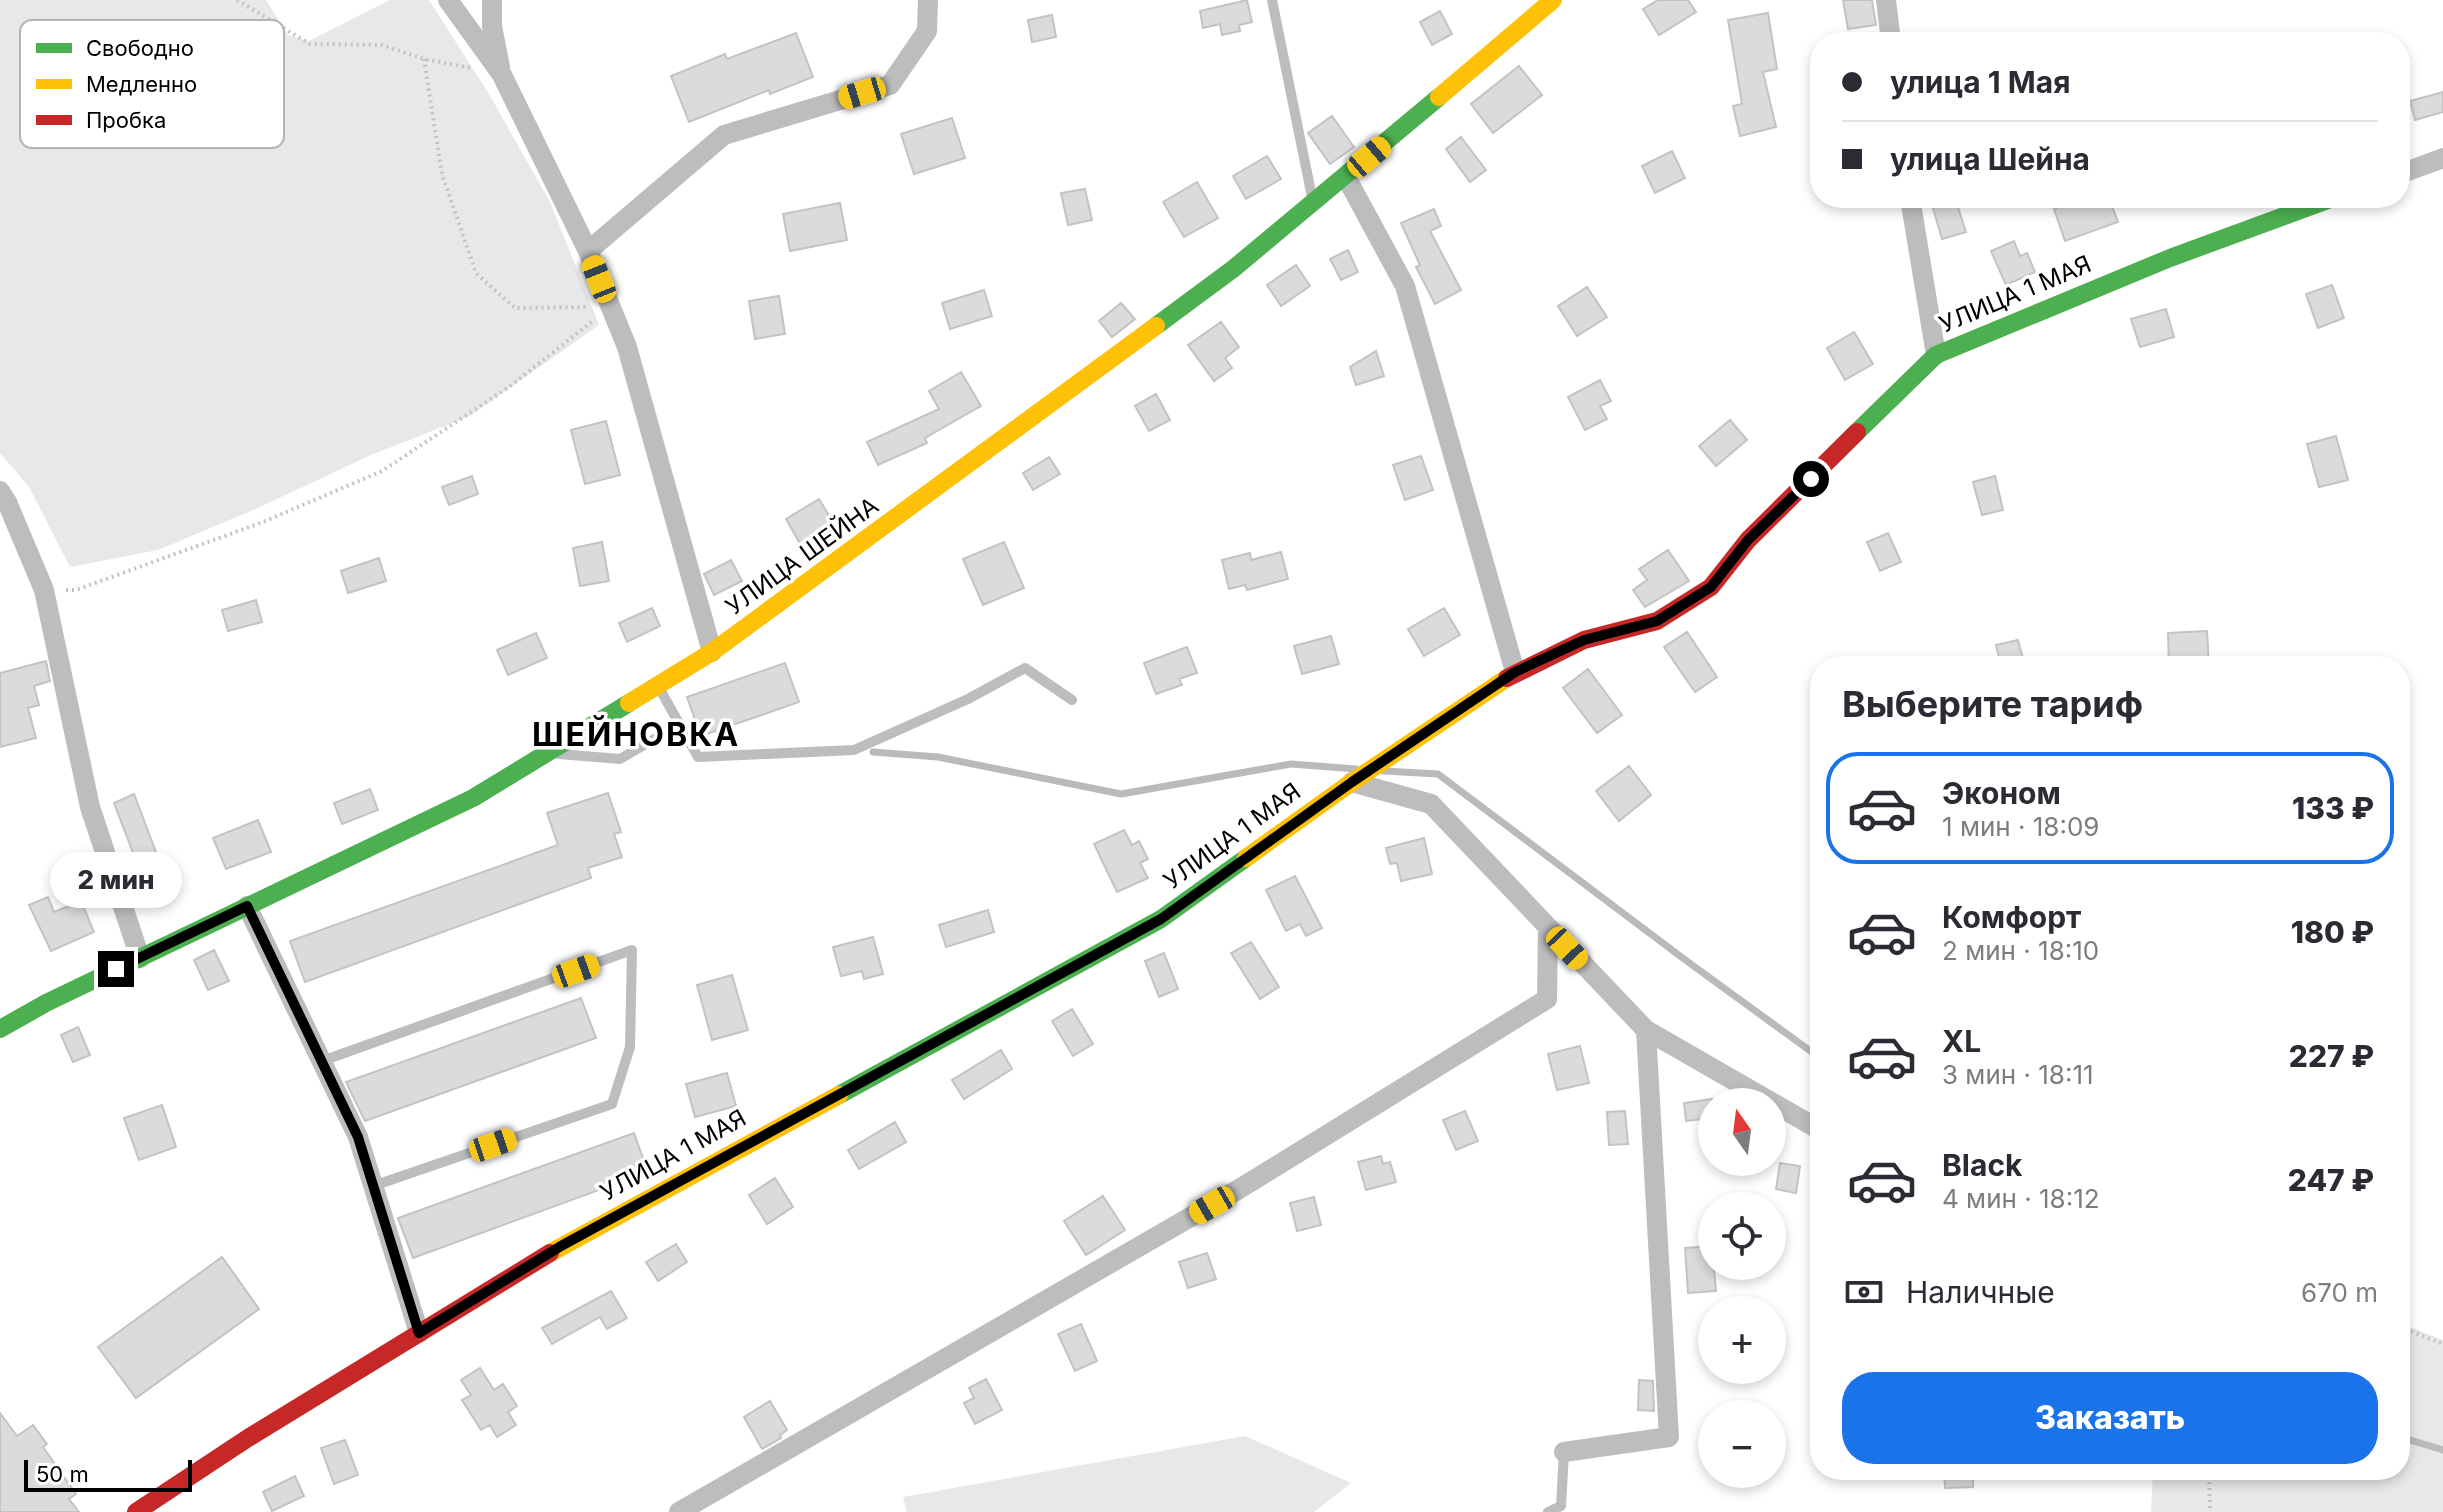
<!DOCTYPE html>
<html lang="ru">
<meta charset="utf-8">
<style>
:root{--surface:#fff;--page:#f7f7f7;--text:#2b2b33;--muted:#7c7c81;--line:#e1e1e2;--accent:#1a73e8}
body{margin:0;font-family:Inter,sans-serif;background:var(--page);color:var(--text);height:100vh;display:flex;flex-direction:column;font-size:30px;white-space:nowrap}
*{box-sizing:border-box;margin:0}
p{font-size:26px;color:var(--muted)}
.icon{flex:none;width:44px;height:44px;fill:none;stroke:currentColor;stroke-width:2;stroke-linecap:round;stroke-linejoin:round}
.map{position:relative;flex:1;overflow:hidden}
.details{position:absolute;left:1810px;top:656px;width:600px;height:824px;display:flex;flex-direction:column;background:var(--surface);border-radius:32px;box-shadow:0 4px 12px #0003}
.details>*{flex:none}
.banner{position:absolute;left:1810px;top:32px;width:600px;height:176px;border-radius:32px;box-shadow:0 4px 12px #0003;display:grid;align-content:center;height:176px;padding:0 32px;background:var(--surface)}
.needle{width:52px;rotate:346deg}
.tools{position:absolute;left:1698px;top:1088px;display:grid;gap:16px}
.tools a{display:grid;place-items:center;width:88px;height:88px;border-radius:50%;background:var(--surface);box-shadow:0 4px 12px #0003;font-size:40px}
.scale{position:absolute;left:24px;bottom:20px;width:168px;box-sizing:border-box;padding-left:8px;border:4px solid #000;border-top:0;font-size:22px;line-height:28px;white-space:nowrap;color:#000;-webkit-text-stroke:6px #fff;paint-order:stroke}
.end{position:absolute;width:36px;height:36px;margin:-18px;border:10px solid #000;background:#fff;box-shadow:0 0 0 4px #fff}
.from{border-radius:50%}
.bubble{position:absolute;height:56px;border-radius:28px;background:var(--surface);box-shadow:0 4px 12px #0003;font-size:26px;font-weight:800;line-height:56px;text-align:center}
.car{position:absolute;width:24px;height:48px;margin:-24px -12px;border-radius:10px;box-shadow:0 0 6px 2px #0007;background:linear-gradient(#f5c518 24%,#345 0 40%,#f5c518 0 76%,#345 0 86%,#f5c518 0)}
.banner b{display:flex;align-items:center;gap:28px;height:76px;font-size:30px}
.banner b+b{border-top:2px solid var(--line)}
.banner i{width:20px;height:20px;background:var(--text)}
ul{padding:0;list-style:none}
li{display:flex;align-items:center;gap:24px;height:112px;margin:0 16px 12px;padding:0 16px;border:4px solid transparent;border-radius:32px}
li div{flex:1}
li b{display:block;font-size:30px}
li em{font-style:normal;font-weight:800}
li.selected{border-color:var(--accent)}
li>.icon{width:72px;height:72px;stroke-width:1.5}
h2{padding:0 32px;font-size:36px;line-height:96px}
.pay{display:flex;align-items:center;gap:20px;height:88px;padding:0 32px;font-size:30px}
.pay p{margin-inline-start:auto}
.action{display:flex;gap:16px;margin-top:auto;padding:16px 32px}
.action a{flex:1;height:92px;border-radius:32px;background:var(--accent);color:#fff;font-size:32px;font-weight:800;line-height:92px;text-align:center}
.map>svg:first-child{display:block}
</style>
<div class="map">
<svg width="2443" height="1512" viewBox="0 0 2443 1512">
<rect width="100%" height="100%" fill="#fff"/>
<path fill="#e8e8e8" d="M 0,0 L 266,0 L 288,35 L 309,41 L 390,0 L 429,0 L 489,94 L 550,202 L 599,325 L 470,416 L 371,455 L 260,507 L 158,550 L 70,567 L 29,487 L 0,453 Z
M 2400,1323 L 2443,1340 L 2443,1512 L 2151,1512 L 2153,1470 L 2400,1470 Z
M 1245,1436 L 1351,1483 L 1314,1512 L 907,1512 L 903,1497 Z"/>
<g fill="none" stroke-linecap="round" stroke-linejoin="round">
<path stroke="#bababa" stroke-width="7" d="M 873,752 L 938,757 L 1121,794 L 1291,764 L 1356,769
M 1384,771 L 1438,774 L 1684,959 L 1820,1058
M 2400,1437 L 2443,1450"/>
</g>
<path fill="#dbdbdb" stroke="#c3c3c3" stroke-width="2" d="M 1247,0 L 1252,22 L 1239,25 L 1240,31 L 1222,35 L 1220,24 L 1203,28 L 1200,11 Z
M 1658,0 L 1688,0 L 1696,12 L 1659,35 L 1643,9 Z
M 1843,0 L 1872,0 L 1876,25 L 1848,29 Z
M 1440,11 L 1452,34 L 1432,45 L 1420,22 Z
M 1768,13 L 1777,69 L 1763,72 L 1776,127 L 1740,136 L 1733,106 L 1742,104 L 1728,20 Z
M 1052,15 L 1056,37 L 1032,42 L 1028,20 Z
M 796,33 L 813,77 L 770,94 L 769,90 L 689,122 L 671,76 L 725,54 L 727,59 Z
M 1519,66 L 1542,95 L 1493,133 L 1471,104 Z
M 2443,92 L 2443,112 L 2415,120 L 2410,101 Z
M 1332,116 L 1354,147 L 1330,164 L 1308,133 Z
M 952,118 L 965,158 L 914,174 L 901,134 Z
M 1461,137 L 1486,170 L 1470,182 L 1446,149 Z
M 1672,151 L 1685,178 L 1655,193 L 1642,166 Z
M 1267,156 L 1281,179 L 1246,199 L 1233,176 Z
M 1197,182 L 1218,218 L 1184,237 L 1163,202 Z
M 1085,189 L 1092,220 L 1068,225 L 1061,193 Z
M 1930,198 L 1955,198 L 1966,232 L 1942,239 Z
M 2083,198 L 2109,198 L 2118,222 L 2065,241 L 2054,209 Z
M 840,203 L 847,240 L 790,251 L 783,214 Z
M 1434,209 L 1441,226 L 1430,231 L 1461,290 L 1435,304 L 1416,267 L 1420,265 L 1401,223 Z
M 2014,241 L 2020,256 L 2027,253 L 2035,272 L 2006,285 L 1991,251 Z
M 1348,250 L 1358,272 L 1341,280 L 1330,259 Z
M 1296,265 L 1310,286 L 1281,306 L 1267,285 Z
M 2332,285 L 2344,318 L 2318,328 L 2306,294 Z
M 1587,287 L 1607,317 L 1577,336 L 1558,306 Z
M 984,290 L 992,316 L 950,329 L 942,303 Z
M 779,296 L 785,334 L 755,339 L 749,301 Z
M 1121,303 L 1135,319 L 1112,337 L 1099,321 Z
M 2166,309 L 2174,337 L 2140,347 L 2131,319 Z
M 1221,322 L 1239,347 L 1225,358 L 1232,368 L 1214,381 L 1188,345 Z
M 1854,332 L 1873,364 L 1845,380 L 1827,348 Z
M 1376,351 L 1384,376 L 1356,385 L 1350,367 Z
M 961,372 L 981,406 L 925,438 L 927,443 L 878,465 L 867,442 L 939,409 L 929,391 Z
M 1600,380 L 1611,401 L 1600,406 L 1607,419 L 1585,430 L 1568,397 Z
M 1156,394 L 1170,420 L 1149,431 L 1135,406 Z
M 1730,420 L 1747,440 L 1716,466 L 1699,446 Z
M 606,421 L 620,475 L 585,484 L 571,430 Z
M 2336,436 L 2348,480 L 2319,487 L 2307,444 Z
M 1421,456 L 1433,490 L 1405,500 L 1393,465 Z
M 1049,457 L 1060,474 L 1033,490 L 1023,473 Z
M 472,476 L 478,494 L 449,505 L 442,487 Z
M 1995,476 L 2003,510 L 1982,515 L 1973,482 Z
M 819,499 L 836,527 L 802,547 L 786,519 Z
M 1888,533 L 1901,562 L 1880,571 L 1867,542 Z
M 602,542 L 609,581 L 580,586 L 573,548 Z
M 1004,542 L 1024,588 L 983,605 L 963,559 Z
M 1668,550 L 1689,581 L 1645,607 L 1633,590 L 1647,580 L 1639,569 Z
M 1281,552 L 1288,579 L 1247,590 L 1245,585 L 1229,589 L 1222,560 L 1250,553 L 1251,560 Z
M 379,558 L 386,581 L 348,593 L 341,571 Z
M 731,560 L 742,581 L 714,595 L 704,574 Z
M 256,600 L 262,622 L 228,631 L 222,610 Z
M 652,608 L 660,626 L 627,642 L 619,623 Z
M 1444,608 L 1460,635 L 1424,656 L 1408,629 Z
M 2207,631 L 2209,666 L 2169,666 L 2168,633 Z
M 1687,632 L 1717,677 L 1695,692 L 1664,647 Z
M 536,633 L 547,658 L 508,675 L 497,650 Z
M 1331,636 L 1339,664 L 1302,674 L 1294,646 Z
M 2018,640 L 2025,666 L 2001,666 L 1996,645 Z
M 1187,647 L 1197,673 L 1179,679 L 1182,685 L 1156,694 L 1144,663 Z
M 46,661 L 50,681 L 34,686 L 39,705 L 28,708 L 36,738 L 0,747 L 0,673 Z
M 785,663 L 799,702 L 701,736 L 687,697 Z
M 1588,669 L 1622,715 L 1597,733 L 1563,688 Z
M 1629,766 L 1651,795 L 1619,821 L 1596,791 Z
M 370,789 L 378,810 L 342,824 L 334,803 Z
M 608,793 L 621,832 L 614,834 L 622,857 L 588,868 L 591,878 L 305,982 L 290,941 L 558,845 L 547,813 Z
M 134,794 L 173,897 L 153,905 L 114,803 Z
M 258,820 L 271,852 L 226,869 L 213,838 Z
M 1124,830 L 1132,845 L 1139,841 L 1148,859 L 1140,863 L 1148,878 L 1117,892 L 1094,844 Z
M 1424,838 L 1432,874 L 1401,881 L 1397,863 L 1390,864 L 1386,848 Z
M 1295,876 L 1322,928 L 1306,936 L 1300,924 L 1286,931 L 1266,890 Z
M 48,897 L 54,912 L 81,901 L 94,932 L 51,951 L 29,905 Z
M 988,910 L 994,932 L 946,947 L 939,925 Z
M 873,937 L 883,974 L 864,979 L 862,971 L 841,976 L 833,947 Z
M 1251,942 L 1279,987 L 1260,999 L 1231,953 Z
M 214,950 L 229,981 L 208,990 L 194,960 Z
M 1164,953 L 1178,989 L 1159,997 L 1145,961 Z
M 732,975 L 748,1030 L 712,1040 L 697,985 Z
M 581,998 L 596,1038 L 365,1121 L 346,1082 Z
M 1072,1009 L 1093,1044 L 1073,1056 L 1052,1021 Z
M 78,1027 L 90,1055 L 73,1062 L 61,1035 Z
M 1580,1046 L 1589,1083 L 1557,1090 L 1548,1054 Z
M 1001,1050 L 1012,1069 L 964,1099 L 952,1080 Z
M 727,1073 L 736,1106 L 695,1117 L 686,1084 Z
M 1712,1099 L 1712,1118 L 1686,1121 L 1684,1103 Z
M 162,1105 L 176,1147 L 139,1160 L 124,1118 Z
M 1465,1111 L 1478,1141 L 1456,1150 L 1443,1120 Z
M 1625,1111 L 1628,1144 L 1609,1145 L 1607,1112 Z
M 895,1122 L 906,1142 L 859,1169 L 848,1150 Z
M 634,1133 L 648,1172 L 413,1258 L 398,1218 Z
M 1381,1156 L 1383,1164 L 1390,1162 L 1396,1182 L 1366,1190 L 1358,1162 Z
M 1780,1163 L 1800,1166 L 1796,1193 L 1776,1189 Z
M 775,1178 L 793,1207 L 767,1224 L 749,1195 Z
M 1103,1196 L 1125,1230 L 1086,1255 L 1064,1221 Z
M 1314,1197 L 1321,1225 L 1297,1231 L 1290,1203 Z
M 676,1244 L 687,1262 L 658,1281 L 646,1262 Z
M 1712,1246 L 1716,1291 L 1688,1293 L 1685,1248 Z
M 1207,1253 L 1216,1279 L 1188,1288 L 1179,1262 Z
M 222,1257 L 259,1309 L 136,1398 L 98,1347 Z
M 611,1291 L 627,1318 L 607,1329 L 600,1317 L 552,1344 L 542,1328 Z
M 1081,1324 L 1097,1361 L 1075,1371 L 1058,1334 Z
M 480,1368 L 494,1390 L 503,1384 L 517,1406 L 508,1412 L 516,1425 L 497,1437 L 490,1425 L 481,1430 L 462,1400 L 471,1395 L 461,1380 Z
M 986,1379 L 1002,1410 L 975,1424 L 964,1403 L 974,1398 L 969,1388 Z
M 1639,1380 L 1653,1381 L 1654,1411 L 1638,1410 Z
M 770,1401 L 787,1430 L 780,1435 L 781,1438 L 762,1449 L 744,1417 Z
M 0,1413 L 17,1436 L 33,1425 L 47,1444 L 43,1447 L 76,1494 L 69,1499 L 79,1512 L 0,1512 Z
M 345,1440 L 358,1475 L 334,1484 L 321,1448 Z
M 1944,1470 L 1973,1470 L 1973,1487 L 1945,1488 Z
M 295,1476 L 304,1496 L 272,1511 L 263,1492 Z"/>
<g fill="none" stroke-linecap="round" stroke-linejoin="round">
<path stroke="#c2c2c2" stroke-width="4" stroke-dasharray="2 4" stroke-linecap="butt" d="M 237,0 L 310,44 L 382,45 L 424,59 L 471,68
M 424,59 L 442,174 L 476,273 L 515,308 L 587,307
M 66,590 L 76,590 L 263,522 L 382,471 L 509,387 L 594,320
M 2400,1327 L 2443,1344
M 2209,1470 L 2210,1512"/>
<path stroke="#bdbdbd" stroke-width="10" d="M 1272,0 L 1313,202
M 658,686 L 698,757 L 854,750 L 968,699 L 1025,668 L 1072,700
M 559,754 L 620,759 L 680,724
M 322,1061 L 632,950 L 630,1047 L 612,1104 L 373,1186
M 1548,1512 L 1561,1506 L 1564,1452"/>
<path stroke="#bdbdbd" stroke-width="20" d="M 448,0 L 502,75 L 588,251 L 627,347 L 712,652
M 492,0 L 492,26 L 500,67
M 1886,0 L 1891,42
M 2400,174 L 2443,158
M 1346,177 L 1405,286 L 1515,672
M 1910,198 L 1936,355
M 588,251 L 724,135 L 890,85 L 927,31 L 928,0
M 0,491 L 7,502 L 44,590 L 90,807 L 140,958
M 1352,782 L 1431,804 L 1646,1030 L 1820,1130
M 247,906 L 358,1137 L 419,1333
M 1564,1452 L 1669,1437 L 1646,1030
M 679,1512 L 1239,1189 L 1547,999 L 1548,928"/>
<path stroke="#4caf50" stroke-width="18" d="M 1156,326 L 1233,269 L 1439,97
M 1857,432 L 1936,355 L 2170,258 L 2333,198
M 0,1029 L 46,1003 L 473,798 L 629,703
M 839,1095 L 1161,919 L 1246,858"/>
<path stroke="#ffc107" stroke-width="18" d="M 1439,97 L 1553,0
M 629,703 L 712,652 L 1156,326
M 1246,858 L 1352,782 L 1507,678
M 550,1253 L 839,1095"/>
<path stroke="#c62828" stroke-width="18" d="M 1507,678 L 1584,640 L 1657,621 L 1711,587 L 1748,540 L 1857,432
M 136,1512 L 248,1438 L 550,1253"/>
</g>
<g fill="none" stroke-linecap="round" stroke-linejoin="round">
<path stroke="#000" stroke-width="10" d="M 116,969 L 247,906 L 358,1137 L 419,1333 L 561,1246 L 1161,919 L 1352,782 L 1515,672 L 1584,640 L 1657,621 L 1711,587 L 1748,540 L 1811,479"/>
</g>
<g text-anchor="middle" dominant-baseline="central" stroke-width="7" stroke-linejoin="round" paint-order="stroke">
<g font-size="24" fill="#000" stroke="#fff">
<text transform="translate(2015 294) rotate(-23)">УЛИЦА 1 МАЯ</text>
<text transform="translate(802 556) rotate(-36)">УЛИЦА ШЕЙНА</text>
<text transform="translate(1232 836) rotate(-36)">УЛИЦА 1 МАЯ</text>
<text transform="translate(673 1155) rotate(-29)">УЛИЦА 1 МАЯ</text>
</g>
<g font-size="32" font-weight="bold" letter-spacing="2" fill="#000" stroke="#fff">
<text x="636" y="734">ШЕЙНОВКА</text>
</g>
</g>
<rect x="20" y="20" width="264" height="128" rx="12" fill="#fff" stroke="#b2b2b2" stroke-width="2"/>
<rect x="36" y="43" width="36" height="10" fill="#4caf50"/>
<rect x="36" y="79" width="36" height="10" fill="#ffc107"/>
<rect x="36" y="115" width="36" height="10" fill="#c62828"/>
<g font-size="22" fill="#000">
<text x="86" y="56">Свободно</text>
<text x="86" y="92">Медленно</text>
<text x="86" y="128">Пробка</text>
</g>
</svg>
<div class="tools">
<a><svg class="needle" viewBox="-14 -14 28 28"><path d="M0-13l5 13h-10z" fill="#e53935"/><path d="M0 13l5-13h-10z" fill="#7c7c81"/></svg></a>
<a><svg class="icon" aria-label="locate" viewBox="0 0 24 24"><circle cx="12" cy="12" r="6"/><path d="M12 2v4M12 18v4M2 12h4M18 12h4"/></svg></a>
<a>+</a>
<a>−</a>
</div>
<div class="scale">50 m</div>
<i class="end from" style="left:1811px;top:479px"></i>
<i class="end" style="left:116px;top:969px"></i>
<div class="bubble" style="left:50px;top:852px;width:132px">2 мин</div>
<i class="car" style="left:862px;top:93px;rotate:253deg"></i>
<i class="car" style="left:1369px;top:157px;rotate:50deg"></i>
<i class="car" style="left:599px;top:279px;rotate:338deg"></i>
<i class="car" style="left:1567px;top:948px;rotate:137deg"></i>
<i class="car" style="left:576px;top:971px;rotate:70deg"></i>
<i class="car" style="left:493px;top:1145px;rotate:71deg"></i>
<i class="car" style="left:1212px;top:1205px;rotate:240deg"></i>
<div class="banner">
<b><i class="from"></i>улица 1 Мая</b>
<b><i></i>улица Шейна</b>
</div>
<section class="details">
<h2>Выберите тариф</h2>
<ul>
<li class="selected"><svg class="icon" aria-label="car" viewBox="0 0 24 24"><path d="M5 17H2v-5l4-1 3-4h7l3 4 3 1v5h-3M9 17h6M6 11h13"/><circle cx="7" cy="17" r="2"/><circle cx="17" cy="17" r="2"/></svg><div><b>Эконом</b><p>1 мин · 18:09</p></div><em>133 ₽</em></li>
<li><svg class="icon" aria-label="car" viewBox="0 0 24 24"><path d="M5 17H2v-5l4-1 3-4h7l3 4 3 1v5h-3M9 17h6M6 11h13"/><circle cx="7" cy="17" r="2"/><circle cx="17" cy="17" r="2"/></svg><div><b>Комфорт</b><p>2 мин · 18:10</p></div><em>180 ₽</em></li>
<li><svg class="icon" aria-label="car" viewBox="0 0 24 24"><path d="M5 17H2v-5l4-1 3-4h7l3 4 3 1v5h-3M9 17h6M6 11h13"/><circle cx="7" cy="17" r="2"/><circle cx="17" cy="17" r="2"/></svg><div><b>XL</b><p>3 мин · 18:11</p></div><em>227 ₽</em></li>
<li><svg class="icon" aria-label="car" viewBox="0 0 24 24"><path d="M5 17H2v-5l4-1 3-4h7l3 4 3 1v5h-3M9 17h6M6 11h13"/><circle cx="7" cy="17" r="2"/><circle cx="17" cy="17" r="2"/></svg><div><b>Black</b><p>4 мин · 18:12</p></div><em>247 ₽</em></li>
</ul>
<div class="pay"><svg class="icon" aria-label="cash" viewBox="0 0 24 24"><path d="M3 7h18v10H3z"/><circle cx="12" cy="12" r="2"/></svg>Наличные<p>670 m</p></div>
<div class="action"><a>Заказать</a></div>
</section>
</div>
